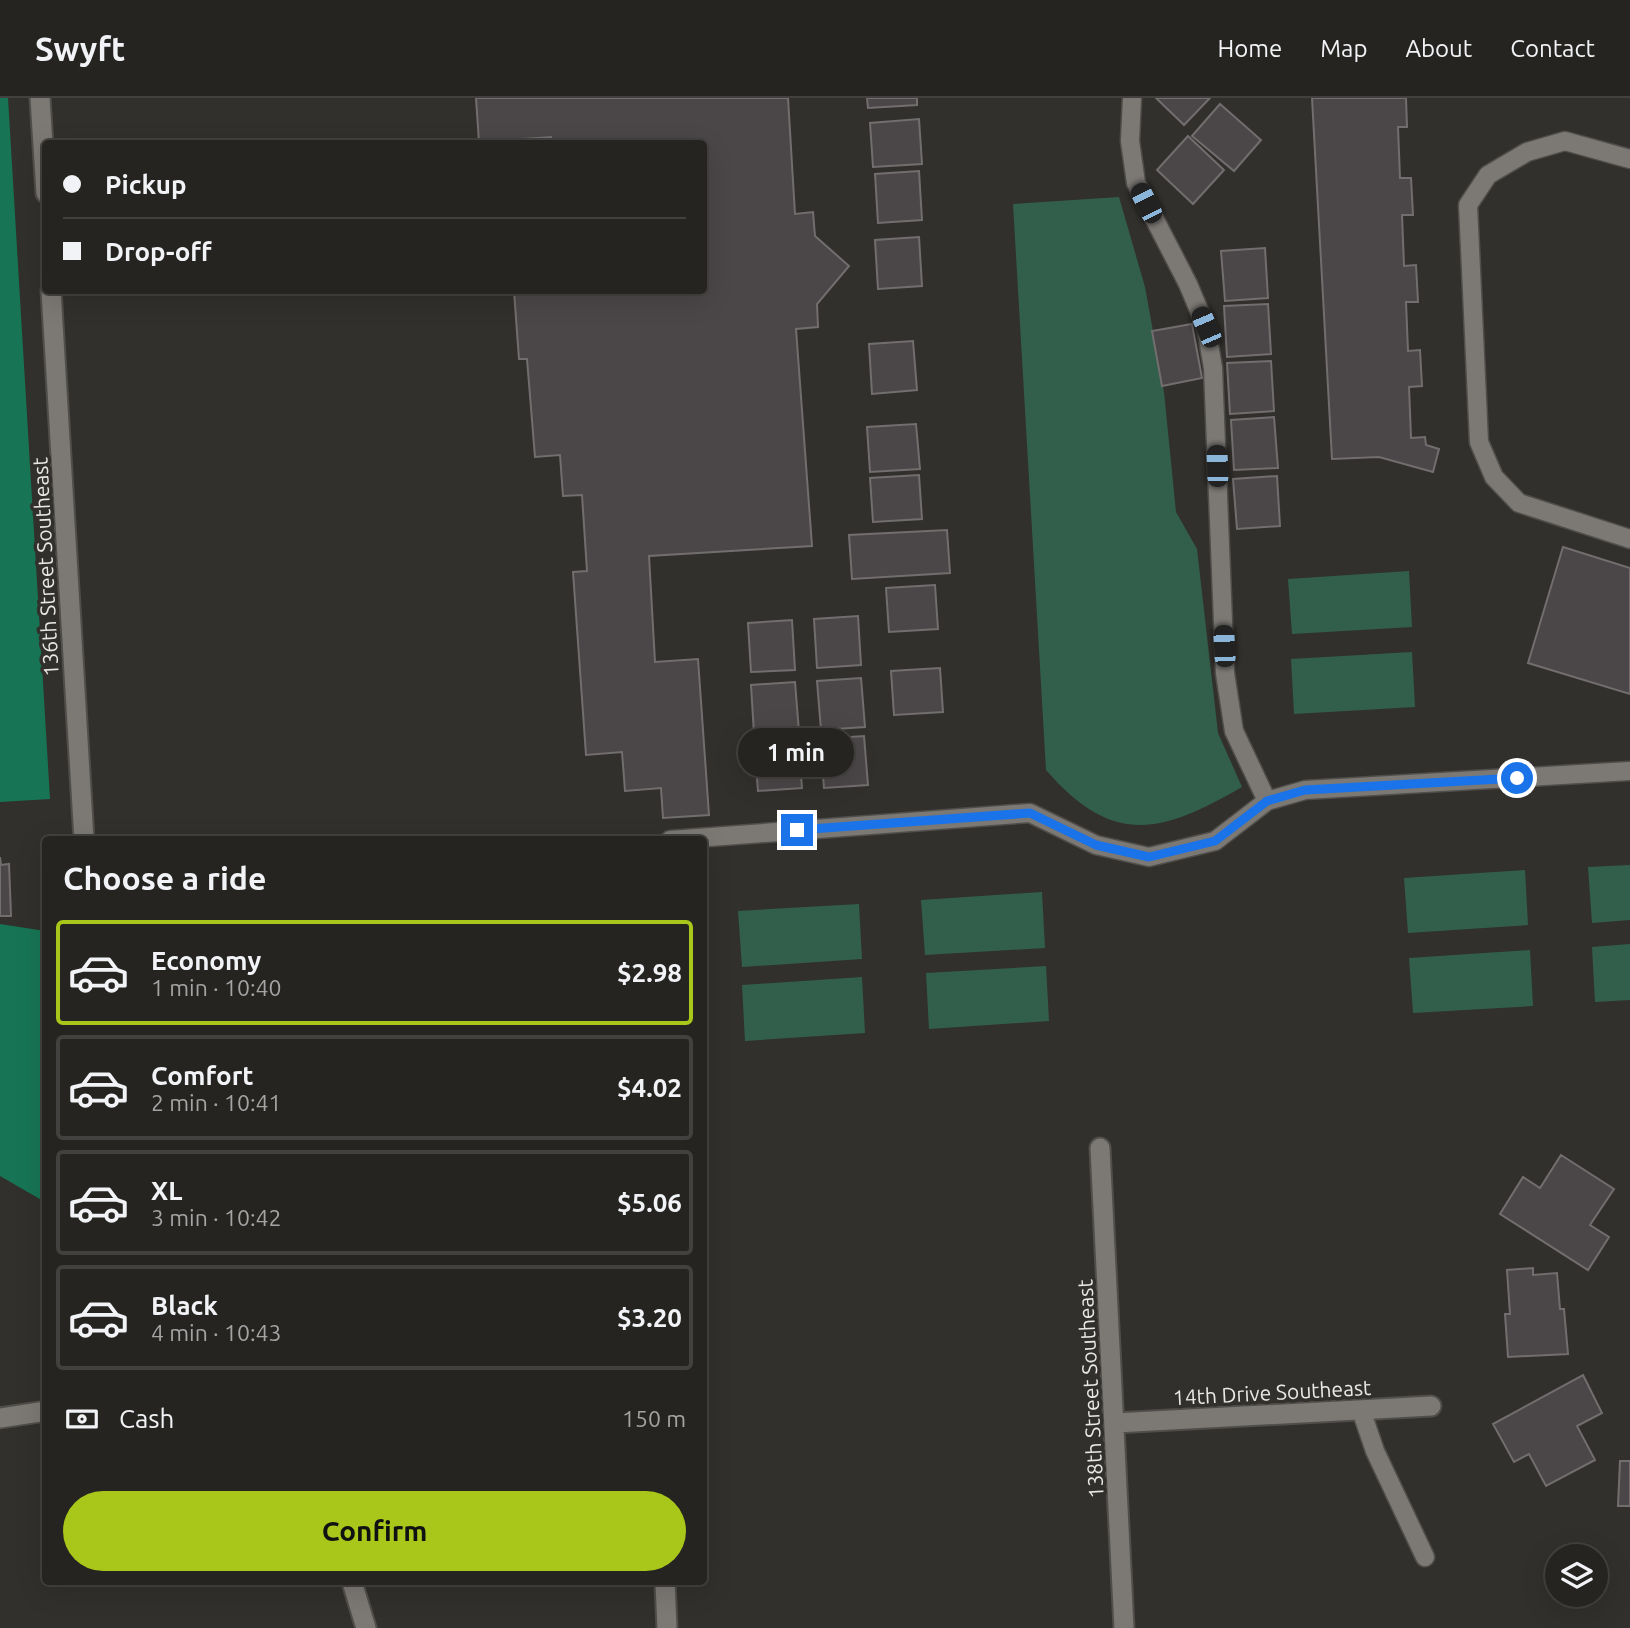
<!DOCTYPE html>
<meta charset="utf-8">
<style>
:root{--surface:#262421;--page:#32302e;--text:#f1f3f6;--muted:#a4a4a5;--line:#42413f;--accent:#a9c71a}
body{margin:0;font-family:Ubuntu,sans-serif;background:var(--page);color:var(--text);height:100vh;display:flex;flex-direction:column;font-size:26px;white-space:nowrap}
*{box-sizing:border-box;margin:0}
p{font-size:23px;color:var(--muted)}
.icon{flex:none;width:38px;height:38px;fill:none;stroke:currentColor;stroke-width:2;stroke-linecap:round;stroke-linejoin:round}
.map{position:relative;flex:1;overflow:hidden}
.details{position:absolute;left:42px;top:738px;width:665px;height:749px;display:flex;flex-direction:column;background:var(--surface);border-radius:7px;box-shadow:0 7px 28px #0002,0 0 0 2px var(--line)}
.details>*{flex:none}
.banner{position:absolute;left:42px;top:42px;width:665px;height:154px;border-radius:7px;box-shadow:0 7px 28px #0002,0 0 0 2px var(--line);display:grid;align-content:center;height:154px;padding:0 21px;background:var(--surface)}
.controls{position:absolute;left:1545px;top:1446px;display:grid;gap:14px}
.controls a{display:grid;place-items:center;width:63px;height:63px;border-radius:50%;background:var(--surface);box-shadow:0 7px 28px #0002,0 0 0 2px var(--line);font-size:35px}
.end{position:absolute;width:32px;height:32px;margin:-16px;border:9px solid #1a73e8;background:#fff;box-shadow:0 0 0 4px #fff}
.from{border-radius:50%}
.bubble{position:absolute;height:49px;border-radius:24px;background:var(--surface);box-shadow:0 7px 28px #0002,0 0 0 2px var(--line);font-size:23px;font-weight:600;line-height:49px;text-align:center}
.car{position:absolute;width:21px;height:42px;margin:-21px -10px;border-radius:9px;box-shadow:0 0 5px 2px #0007;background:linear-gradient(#222 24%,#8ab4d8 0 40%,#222 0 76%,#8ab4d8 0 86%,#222 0)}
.banner b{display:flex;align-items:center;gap:24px;height:66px;font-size:26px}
.banner b+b{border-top:2px solid var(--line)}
.banner i{width:18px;height:18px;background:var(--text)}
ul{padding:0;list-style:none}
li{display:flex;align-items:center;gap:21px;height:105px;margin:0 14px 10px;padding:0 7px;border:4px solid var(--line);border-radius:7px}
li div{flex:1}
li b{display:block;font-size:26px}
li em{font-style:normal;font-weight:600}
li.current{border-color:var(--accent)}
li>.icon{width:63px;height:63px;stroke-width:1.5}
h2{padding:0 21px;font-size:32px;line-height:84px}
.pay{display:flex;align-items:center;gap:18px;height:77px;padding:0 21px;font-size:26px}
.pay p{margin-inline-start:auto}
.cta{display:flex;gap:14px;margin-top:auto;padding:14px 21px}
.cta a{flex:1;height:80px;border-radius:42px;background:var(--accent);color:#111;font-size:28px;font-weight:600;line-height:80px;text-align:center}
header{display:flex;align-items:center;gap:42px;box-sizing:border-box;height:98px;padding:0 35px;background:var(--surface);border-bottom:2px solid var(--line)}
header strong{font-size:33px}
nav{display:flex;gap:38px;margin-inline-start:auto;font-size:24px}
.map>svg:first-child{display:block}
</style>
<header>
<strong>Swyft</strong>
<nav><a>Home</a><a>Map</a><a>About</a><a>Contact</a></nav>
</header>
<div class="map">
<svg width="1630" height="1530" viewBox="0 0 1630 1530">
<rect width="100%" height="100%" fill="#32302c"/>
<path fill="#325f4b" d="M 1119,99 L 1145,189 L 1164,294 L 1176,414 L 1197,451 L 1218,635 L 1242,689 C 1162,735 1114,750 1046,672 L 1013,106 Z
M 1409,473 L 1412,529 L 1292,536 L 1288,481 Z
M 1412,554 L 1415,609 L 1294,616 L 1291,561 Z
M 1630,767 L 1630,822 L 1592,825 L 1588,769 Z
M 1525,772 L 1528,827 L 1408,835 L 1404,780 Z
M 1042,794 L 1045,850 L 925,857 L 921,802 Z
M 859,806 L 862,861 L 742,869 L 738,813 Z
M 1630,846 L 1630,902 L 1595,904 L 1592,849 Z
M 1530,852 L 1533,908 L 1413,915 L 1409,860 Z
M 1046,868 L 1049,923 L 929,931 L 926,875 Z
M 862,879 L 865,935 L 745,943 L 742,887 Z"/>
<path fill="#177555" d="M 0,0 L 8,0 L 50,701 L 0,704 Z
M 0,826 L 45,833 L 45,1104 L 0,1078 Z"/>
<path fill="#4b4647" stroke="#726d6e" stroke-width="2" d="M 476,0 L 788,0 L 795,116 L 813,114 L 815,138 L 849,168 L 817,206 L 818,229 L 796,231 L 812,448 L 649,458 L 655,564 L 698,561 L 709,717 L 663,720 L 661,690 L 625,693 L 622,654 L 586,657 L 573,474 L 587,473 L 582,397 L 563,398 L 560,357 L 535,359 L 527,261 L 519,261 L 514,193 L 496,192 L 704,192 L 704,46 L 551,46 L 551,39 L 479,44 Z
M 867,0 L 917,0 L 917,7 L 868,10 Z
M 1156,0 L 1210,0 L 1184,27 Z
M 1312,0 L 1406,0 L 1407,29 L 1398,29 L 1400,80 L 1411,80 L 1413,117 L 1402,117 L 1404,168 L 1416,167 L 1418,204 L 1406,204 L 1408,253 L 1420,252 L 1422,288 L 1409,289 L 1411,340 L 1425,339 L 1426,347 L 1439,351 L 1433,374 L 1379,359 L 1332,361 Z
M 1220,6 L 1261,42 L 1234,73 L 1192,38 Z
M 919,21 L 922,66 L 873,69 L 870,25 Z
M 1188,38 L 1224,72 L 1193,106 L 1157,72 Z
M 919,73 L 922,122 L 878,125 L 875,76 Z
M 919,139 L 922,188 L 878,191 L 875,142 Z
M 1265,150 L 1268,200 L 1225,203 L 1221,153 Z
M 1268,206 L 1271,256 L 1227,259 L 1224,208 Z
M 1192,226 L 1202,280 L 1162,288 L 1152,233 Z
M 913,243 L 917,292 L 872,296 L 869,246 Z
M 1271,263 L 1274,313 L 1230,316 L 1227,265 Z
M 1274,319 L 1278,370 L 1234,372 L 1231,322 Z
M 916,326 L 920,371 L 870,374 L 867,329 Z
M 919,377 L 922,421 L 873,424 L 870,380 Z
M 1277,378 L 1280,428 L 1237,431 L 1233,381 Z
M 947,432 L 950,475 L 852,481 L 849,437 Z
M 1563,449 L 1630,470 L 1630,596 L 1528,565 Z
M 935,487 L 938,531 L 889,534 L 886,490 Z
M 858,518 L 861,567 L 817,570 L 814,521 Z
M 792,522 L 795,572 L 751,574 L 748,525 Z
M 940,570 L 943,614 L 894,617 L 891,573 Z
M 861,580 L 865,629 L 821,632 L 817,583 Z
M 795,584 L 799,634 L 754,636 L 751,587 Z
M 864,638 L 868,687 L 824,690 L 820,641 Z
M 798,641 L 802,690 L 758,693 L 754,644 Z
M 0,759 L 1,767 L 9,766 L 11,818 L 0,818 Z
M 1561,1057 L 1614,1091 L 1590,1127 L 1609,1139 L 1588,1172 L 1500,1116 L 1523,1079 L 1540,1090 Z
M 1533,1170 L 1533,1177 L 1557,1175 L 1560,1211 L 1564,1211 L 1568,1256 L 1508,1259 L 1505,1216 L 1510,1216 L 1507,1172 Z
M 1583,1277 L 1602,1315 L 1577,1328 L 1595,1362 L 1546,1388 L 1529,1356 L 1514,1364 L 1493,1326 Z
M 1620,1363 L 1630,1363 L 1630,1408 L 1618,1408 Z"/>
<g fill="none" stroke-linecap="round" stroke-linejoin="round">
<g stroke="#504e4b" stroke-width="21">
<path id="service" d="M 1132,0 L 1130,43 L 1136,85 L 1188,186 L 1206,229 L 1213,270 L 1225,575 L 1234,633 L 1267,703
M 1630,61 L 1565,43 L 1527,54 L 1488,77 L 1468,107 L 1479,344 L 1494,379 L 1519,405 L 1630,441
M 670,742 L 1030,715 L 1096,747 L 1149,759 L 1215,743 L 1267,703 L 1305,692 L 1630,673
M 1361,1312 L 1375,1353 L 1425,1459"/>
</g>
<g stroke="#504e4b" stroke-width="23">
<path id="minor" d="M 1100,1050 L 1124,1530
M 0,1320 L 46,1313
M 1115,1325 L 1431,1308
M 665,1484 L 667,1530"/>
</g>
<g stroke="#504e4b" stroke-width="23">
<path id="tertiary" d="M 40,0 L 46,95
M 51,192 L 84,742
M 352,1484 L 366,1530"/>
</g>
<use href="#service" stroke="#7c7975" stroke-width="18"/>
<use href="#minor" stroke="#7c7975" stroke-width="19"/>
<use href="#tertiary" stroke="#7c7975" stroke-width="19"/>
</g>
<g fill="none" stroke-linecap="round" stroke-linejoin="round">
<path stroke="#1a73e8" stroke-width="9" d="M 797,732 L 1030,715 L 1096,747 L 1149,759 L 1215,743 L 1267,703 L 1305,692 L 1517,680"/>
</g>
<g text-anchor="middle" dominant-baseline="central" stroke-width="7" stroke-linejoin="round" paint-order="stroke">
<g font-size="21" fill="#e9e8e6" stroke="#32302c">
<text transform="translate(45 469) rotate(-93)">136th Street Southeast</text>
<text transform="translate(1090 1291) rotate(-93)">138th Street Southeast</text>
<text transform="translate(1272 1294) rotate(-3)">14th Drive Southeast</text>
</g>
</g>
</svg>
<div class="controls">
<a><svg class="icon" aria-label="layers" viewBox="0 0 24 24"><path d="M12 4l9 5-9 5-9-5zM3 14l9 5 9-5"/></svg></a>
</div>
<i class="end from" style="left:1517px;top:680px"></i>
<i class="end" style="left:797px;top:732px"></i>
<div class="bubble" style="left:738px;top:630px;width:116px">1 min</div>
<i class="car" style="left:1146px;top:105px;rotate:333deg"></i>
<i class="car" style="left:1206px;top:229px;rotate:337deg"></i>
<i class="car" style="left:1217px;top:368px;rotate:358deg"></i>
<i class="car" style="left:1224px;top:548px;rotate:357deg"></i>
<div class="banner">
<b><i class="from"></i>Pickup</b>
<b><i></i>Drop-off</b>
</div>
<section class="details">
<h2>Choose a ride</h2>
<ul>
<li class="current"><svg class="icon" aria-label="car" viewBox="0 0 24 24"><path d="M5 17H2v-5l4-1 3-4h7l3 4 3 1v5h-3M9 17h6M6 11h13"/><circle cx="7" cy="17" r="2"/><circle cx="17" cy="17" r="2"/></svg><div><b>Economy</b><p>1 min · 10:40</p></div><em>$2.98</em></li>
<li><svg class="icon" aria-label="car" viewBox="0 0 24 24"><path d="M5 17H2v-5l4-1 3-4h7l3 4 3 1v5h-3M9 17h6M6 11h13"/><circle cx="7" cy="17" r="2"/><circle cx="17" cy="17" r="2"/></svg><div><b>Comfort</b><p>2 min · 10:41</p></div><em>$4.02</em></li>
<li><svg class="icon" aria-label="car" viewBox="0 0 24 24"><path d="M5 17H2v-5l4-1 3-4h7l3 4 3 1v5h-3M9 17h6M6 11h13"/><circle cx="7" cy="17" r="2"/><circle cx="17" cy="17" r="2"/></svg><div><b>XL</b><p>3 min · 10:42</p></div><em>$5.06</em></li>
<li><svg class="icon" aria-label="car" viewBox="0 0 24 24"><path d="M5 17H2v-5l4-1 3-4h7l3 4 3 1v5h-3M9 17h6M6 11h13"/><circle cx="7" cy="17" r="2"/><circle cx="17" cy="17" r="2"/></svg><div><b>Black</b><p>4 min · 10:43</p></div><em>$3.20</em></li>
</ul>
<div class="pay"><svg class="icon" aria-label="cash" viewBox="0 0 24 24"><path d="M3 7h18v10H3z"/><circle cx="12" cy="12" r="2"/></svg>Cash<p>150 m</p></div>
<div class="cta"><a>Confirm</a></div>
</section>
</div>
